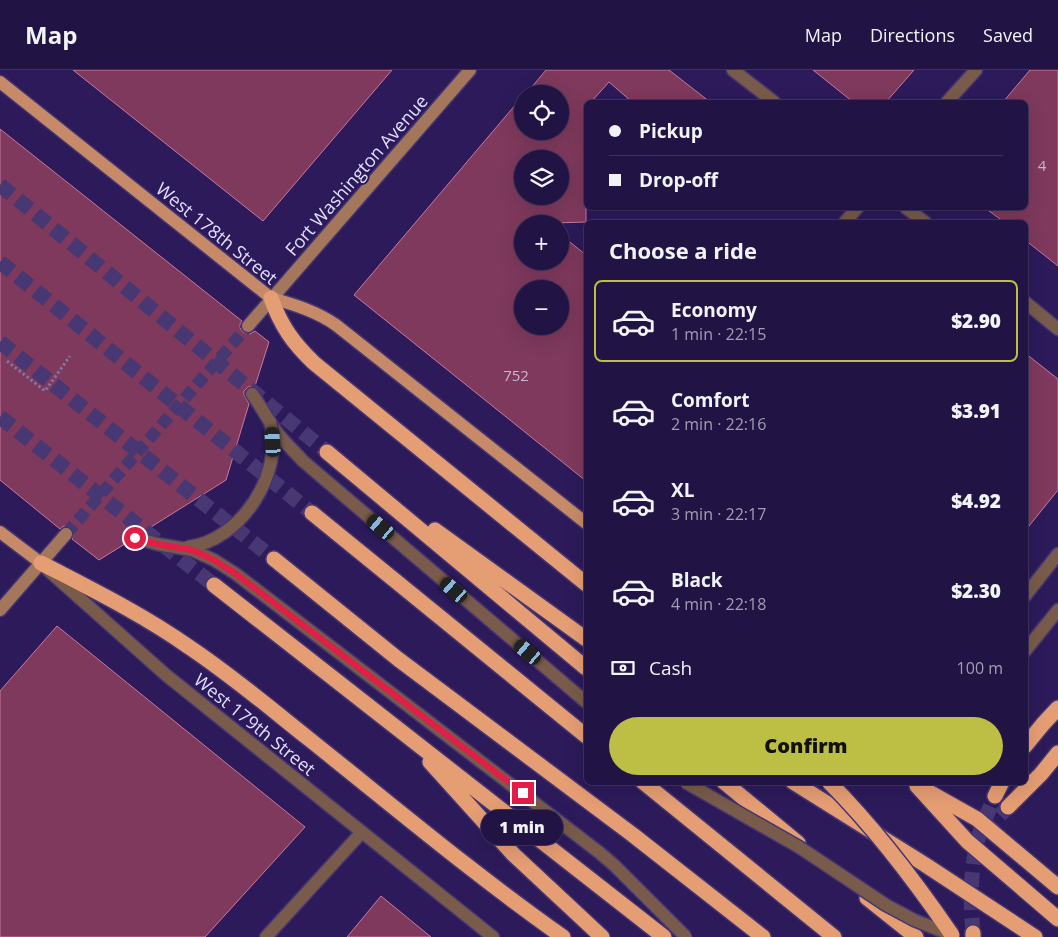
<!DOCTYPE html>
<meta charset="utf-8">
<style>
:root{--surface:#211444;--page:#2d214f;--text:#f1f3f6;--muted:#a29eb2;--line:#3e335d;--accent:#bcbf43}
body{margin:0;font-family:"Open Sans",sans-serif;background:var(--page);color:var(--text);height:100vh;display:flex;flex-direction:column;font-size:19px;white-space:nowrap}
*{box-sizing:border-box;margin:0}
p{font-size:16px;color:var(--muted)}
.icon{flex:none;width:28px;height:28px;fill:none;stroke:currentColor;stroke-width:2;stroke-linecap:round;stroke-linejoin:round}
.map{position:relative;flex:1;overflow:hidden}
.side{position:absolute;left:584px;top:150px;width:444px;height:565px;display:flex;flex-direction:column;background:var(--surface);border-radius:8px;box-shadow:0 5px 20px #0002,0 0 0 1px var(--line)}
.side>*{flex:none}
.top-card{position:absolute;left:584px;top:30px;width:444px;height:110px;border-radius:8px;box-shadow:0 5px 20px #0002,0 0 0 1px var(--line);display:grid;align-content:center;height:110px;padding:0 25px;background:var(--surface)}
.controls{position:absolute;left:514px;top:15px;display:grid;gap:10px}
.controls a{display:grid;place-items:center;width:55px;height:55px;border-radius:50%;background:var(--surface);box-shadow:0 5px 20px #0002,0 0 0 1px var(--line);font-size:25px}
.end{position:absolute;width:22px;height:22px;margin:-11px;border:6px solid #e11d48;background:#fff;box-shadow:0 0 0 2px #fff}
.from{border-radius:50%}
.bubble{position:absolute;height:35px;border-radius:18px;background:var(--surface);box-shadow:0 5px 20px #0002,0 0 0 1px var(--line);font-size:16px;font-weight:800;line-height:35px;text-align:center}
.car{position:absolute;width:15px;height:30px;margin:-15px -8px;border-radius:6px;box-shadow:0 0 4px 1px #0007;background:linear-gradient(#222 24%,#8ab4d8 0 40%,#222 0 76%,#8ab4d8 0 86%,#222 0)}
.top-card b{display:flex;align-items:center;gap:18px;height:48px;font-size:19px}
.top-card b+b{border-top:1px solid var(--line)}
.top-card i{width:12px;height:12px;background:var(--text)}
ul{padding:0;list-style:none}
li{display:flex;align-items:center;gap:15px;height:82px;margin:0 10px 8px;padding:0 15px;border:2px solid transparent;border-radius:8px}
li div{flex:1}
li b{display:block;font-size:19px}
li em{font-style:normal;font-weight:800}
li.on{border-color:var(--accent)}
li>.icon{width:45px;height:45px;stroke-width:1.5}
h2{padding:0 25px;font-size:22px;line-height:60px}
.pay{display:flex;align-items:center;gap:12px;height:55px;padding:0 25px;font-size:19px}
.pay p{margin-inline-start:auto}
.button{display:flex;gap:10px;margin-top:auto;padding:10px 25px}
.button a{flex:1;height:58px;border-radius:30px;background:var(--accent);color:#111;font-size:20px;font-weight:800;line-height:58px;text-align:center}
header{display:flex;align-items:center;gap:30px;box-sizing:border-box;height:70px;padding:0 25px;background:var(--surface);border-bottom:1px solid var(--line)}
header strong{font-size:24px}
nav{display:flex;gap:28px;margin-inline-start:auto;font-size:18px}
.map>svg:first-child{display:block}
</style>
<header>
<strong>Map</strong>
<nav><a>Map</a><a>Directions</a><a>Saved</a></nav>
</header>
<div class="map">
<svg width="1058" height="867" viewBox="0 0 1058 867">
<rect width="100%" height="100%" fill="#2c1a5a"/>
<path fill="#7e395c" stroke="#c9799f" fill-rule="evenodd" d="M 73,0 L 392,0 L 263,151 Z
M 546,0 L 669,0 L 710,32 L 632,32 L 609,12 L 591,32 L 586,32 L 586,152 L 522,154 L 522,191 L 560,191 L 560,164 L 586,185 L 586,411 L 354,225 L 522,27 L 522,61 L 560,61 L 560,24 L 526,24 ZM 522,89 L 560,89 L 560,126 L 522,126 ZM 522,219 L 560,219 L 560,256 L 522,256 Z
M 813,0 L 914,0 L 886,32 L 853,32 Z
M 1030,0 L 1058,0 L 1058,196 L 1025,170 L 1025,152 L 1004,152 L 985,138 L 1025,138 L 1025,32 L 1003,32 Z
M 0,59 L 242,251 L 240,254 L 240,258 L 243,262 L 250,264 L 255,261 L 269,272 L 255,316 L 248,317 L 244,321 L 244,325 L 249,334 L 226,410 L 143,462 L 133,460 L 130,462 L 127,466 L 128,472 L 99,490 L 72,469 L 74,462 L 71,458 L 64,456 L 60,459 L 0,410 Z
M 1025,283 L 1058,309 L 1058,420 L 1025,461 Z
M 57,556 L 305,757 L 205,867 L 0,867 L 0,621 Z
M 381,826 L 431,867 L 347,867 Z"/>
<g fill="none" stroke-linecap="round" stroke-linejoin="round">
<path stroke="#473773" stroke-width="12" stroke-dasharray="12 6" stroke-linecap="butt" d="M 66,464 L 248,256"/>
<path stroke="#473773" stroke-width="15" stroke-dasharray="15 8" stroke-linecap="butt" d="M 0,115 L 327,382
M 0,192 L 312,443
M 0,272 L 274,489
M 0,347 L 214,515
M 984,762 L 1008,737
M 973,863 C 970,831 970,798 979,766 C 983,752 989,740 995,726"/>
<g stroke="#453571" stroke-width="15">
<path id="service" d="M 252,324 C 261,336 267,349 276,361 C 284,372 294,381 303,391 L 586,632"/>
</g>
<g stroke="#453571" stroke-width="15">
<path id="minor" d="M 733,0 L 774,32
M 947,32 L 976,0
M 906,138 L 925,152
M 845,152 L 857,138
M 1025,232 L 1058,259
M 48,500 L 166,605 L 493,867
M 1025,526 L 1058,484
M 1025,581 L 1058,540
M 266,867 L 362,762"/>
</g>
<g stroke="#453571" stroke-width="15">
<path id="secondary" d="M 248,256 L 470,0
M 0,540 L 66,464"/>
</g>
<g stroke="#453571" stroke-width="15">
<path id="primary" d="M 0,12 L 271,228 C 295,235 316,241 336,255 L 586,453
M 0,462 L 41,493"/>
</g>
<g stroke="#453571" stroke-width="18">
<path id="motorway" d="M 271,228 C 281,256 293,273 314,293 L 586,514
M 327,382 L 586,598
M 312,443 L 586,666
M 435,460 L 586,569
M 274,489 L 398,589 L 633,765 L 763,867
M 41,493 C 91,519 142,544 189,577 C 231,605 270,638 309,669 C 393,736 475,805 563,867
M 214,515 L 664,867
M 1025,676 L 1043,654 L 1058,638
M 430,692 L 513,784 L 602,867
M 643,712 L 834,867
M 724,712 L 798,773
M 793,712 L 924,794 L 1035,867
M 917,716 L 967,771 L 1058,849
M 929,722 L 977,749 L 1058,817
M 995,726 L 1002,712
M 1008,737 L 1041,704 L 1058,683
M 867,828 L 916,867
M 973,863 L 973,867"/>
</g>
<path stroke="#8175a7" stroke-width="3" stroke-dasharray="2.5 2.5" stroke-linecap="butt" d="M 7,291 L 45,321 L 70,286"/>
<use href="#service" stroke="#785b4a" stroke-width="12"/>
<use href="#minor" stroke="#785b4a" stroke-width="12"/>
<use href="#secondary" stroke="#a4765b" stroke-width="12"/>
<use href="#primary" stroke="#c68a68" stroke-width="12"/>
<use href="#motorway" stroke="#e59d73" stroke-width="15"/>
<g stroke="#453571" stroke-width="15" stroke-linecap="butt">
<path id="service-bridge" d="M 135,468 L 157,474 L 192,480 L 214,490 L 236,504 L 600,783 L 615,796 L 686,867
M 187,477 C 240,472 285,403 270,352
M 685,712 L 799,777 L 886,835 L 914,850 L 952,865"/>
</g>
<g stroke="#453571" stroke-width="18" stroke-linecap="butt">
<path id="motorway-bridge" d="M 829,712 C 876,759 915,811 952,865"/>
</g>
<use href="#service-bridge" stroke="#785b4a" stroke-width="12"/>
<use href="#motorway-bridge" stroke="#e59d73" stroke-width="15"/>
</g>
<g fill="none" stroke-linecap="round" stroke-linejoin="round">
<path stroke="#e11d48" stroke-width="6" d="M 135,468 L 157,474 L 192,480 L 214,490 L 236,504 L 523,723"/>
</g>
<g text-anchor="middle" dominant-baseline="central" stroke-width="4" stroke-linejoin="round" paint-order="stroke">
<g font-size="15" fill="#c9b5d6">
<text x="1042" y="95">4</text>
<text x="516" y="305">752</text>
</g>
<g font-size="18" fill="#e2deff" stroke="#2c1a5a">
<text transform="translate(356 105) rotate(-49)">Fort Washington Avenue</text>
<text transform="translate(217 163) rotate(39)">West 178th Street</text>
<text transform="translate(255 654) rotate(39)">West 179th Street</text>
</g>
</g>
</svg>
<div class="controls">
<a><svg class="icon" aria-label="locate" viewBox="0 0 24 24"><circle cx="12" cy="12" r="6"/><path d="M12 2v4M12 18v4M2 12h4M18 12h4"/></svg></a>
<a><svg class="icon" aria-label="layers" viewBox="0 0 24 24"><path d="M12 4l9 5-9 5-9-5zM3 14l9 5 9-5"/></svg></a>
<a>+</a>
<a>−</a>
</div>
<i class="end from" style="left:135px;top:468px"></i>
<i class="end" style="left:523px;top:723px"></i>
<div class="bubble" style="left:481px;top:740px;width:82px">1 min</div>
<i class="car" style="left:273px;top:372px;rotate:356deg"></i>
<i class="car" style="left:381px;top:457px;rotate:310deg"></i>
<i class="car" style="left:454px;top:520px;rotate:311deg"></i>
<i class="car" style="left:528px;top:582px;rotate:310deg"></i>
<div class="top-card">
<b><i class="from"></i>Pickup</b>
<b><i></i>Drop-off</b>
</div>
<section class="side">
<h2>Choose a ride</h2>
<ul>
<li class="on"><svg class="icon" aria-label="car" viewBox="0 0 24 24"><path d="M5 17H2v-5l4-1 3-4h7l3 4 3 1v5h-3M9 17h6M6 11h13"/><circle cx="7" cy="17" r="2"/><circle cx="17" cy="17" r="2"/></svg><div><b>Economy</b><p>1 min · 22:15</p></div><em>$2.90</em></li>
<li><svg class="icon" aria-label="car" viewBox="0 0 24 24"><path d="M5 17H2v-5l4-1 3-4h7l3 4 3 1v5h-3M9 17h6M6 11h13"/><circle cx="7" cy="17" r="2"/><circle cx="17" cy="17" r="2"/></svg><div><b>Comfort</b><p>2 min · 22:16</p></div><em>$3.91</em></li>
<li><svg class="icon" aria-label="car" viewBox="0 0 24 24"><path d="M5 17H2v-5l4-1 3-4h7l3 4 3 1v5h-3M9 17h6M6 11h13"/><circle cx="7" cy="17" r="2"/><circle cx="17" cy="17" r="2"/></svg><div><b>XL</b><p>3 min · 22:17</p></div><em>$4.92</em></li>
<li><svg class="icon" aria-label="car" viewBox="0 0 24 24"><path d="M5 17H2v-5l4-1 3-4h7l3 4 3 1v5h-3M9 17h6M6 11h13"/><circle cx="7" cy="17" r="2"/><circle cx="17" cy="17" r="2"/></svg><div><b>Black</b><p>4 min · 22:18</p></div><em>$2.30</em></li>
</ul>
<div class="pay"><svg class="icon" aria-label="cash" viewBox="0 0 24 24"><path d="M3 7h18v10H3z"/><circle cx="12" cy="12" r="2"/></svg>Cash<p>100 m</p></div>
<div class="button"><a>Confirm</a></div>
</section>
</div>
